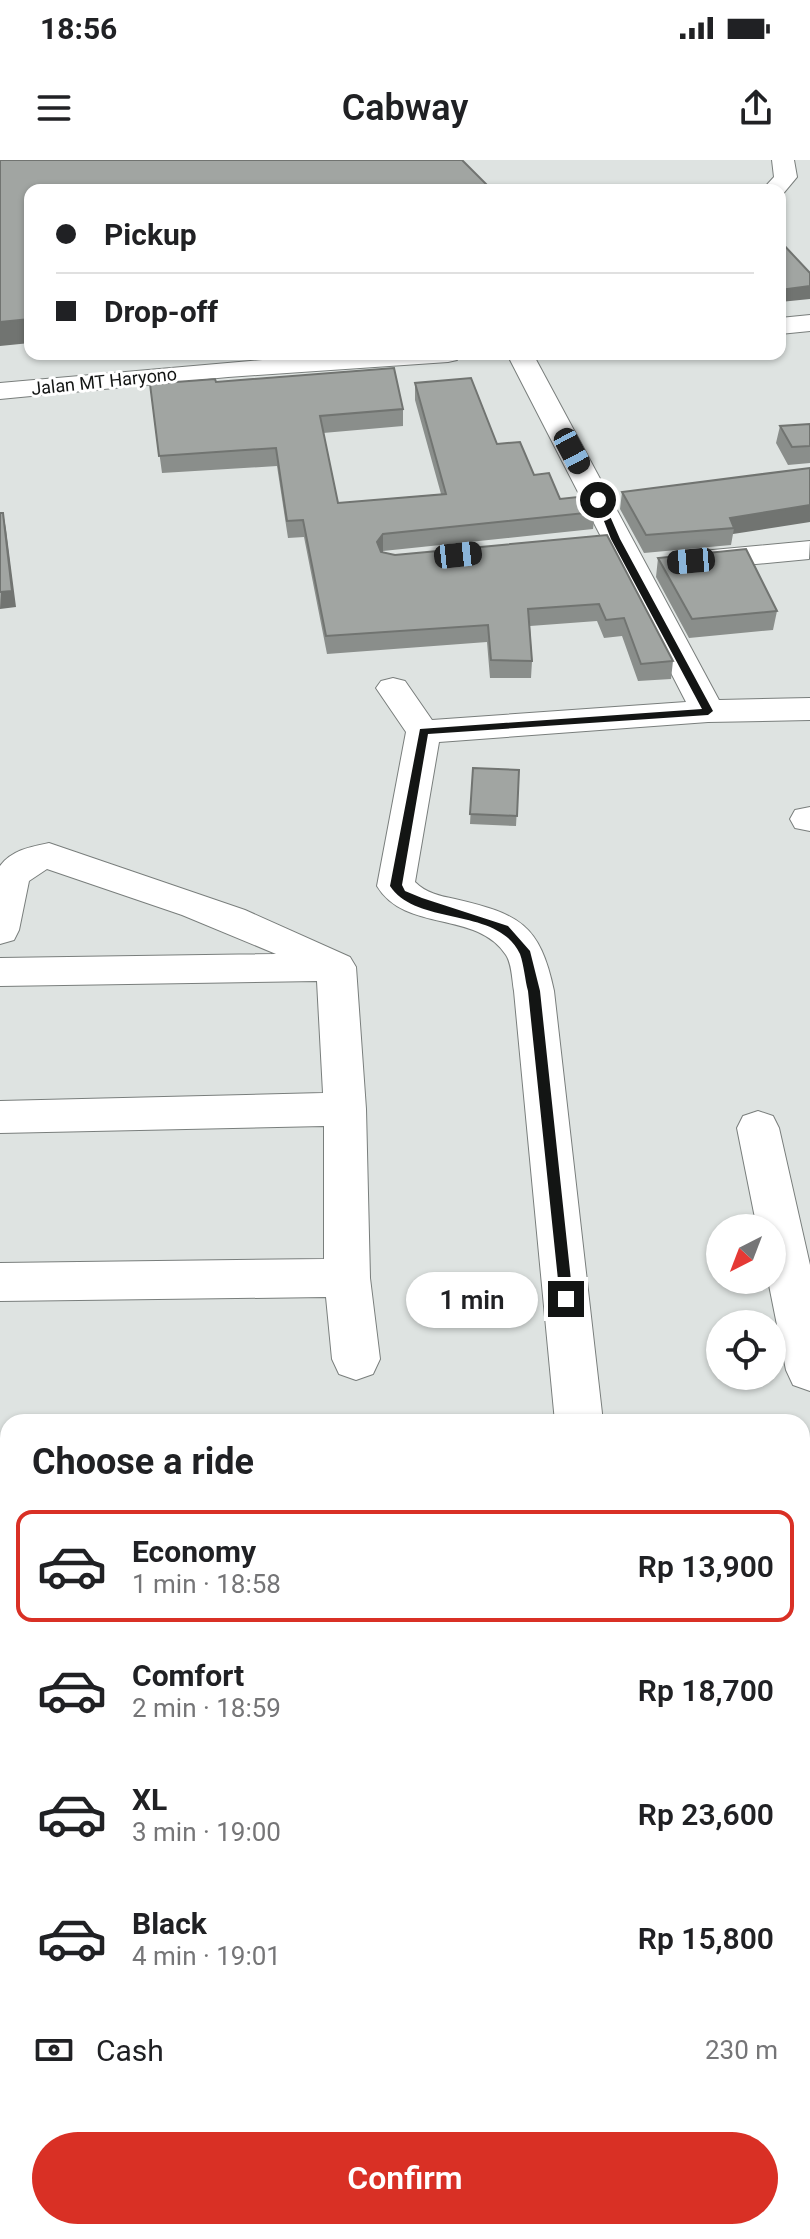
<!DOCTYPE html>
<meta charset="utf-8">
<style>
:root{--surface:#fff;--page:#f6f6f6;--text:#202124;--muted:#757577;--line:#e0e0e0;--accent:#d93025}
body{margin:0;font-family:Roboto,sans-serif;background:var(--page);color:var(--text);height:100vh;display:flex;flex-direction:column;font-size:30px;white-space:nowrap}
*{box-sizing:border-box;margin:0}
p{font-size:26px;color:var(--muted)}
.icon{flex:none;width:44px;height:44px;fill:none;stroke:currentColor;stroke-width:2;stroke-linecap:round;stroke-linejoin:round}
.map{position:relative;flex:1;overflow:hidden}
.sheet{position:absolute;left:0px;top:1254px;width:810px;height:826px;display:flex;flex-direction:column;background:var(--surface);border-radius:24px 24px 0 0;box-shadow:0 2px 6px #0004}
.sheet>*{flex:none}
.guide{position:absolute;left:24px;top:24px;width:762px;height:176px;border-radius:16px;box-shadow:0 2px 6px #0004;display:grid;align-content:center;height:176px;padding:0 32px;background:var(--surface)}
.needle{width:52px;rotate:222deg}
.tools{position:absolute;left:706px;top:1054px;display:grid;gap:16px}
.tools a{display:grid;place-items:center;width:80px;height:80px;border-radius:50%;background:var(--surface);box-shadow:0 2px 6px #0004;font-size:40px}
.end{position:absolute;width:36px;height:36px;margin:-18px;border:10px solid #131514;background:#fff;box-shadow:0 0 0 4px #fff}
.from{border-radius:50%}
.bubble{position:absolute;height:56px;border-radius:28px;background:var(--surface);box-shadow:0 2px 6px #0004;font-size:26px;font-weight:600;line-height:56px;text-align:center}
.car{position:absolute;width:24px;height:48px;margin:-24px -12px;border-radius:10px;box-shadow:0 0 6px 2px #0007;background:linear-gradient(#222 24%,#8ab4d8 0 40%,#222 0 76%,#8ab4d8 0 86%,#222 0)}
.guide b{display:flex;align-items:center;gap:28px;height:76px;font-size:30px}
.guide b+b{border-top:2px solid var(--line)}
.guide i{width:20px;height:20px;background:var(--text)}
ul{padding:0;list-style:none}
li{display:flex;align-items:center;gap:24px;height:112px;margin:0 16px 12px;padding:0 16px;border:4px solid transparent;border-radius:16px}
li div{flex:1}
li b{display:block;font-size:30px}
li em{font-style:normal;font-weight:600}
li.active{border-color:var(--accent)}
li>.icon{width:72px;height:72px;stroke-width:1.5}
h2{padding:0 32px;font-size:36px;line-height:96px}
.pay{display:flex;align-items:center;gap:20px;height:88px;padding:0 32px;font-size:30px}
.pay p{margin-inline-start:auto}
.primary-button{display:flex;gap:16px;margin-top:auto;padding:16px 32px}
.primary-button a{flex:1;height:92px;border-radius:48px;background:var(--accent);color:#fff;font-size:32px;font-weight:600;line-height:92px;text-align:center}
.status{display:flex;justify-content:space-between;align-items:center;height:56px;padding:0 40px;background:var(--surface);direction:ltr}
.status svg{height:22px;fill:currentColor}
header{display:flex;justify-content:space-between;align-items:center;height:104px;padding:0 32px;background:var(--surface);font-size:36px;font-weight:600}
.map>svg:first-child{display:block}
</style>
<div class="status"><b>18:56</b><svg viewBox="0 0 49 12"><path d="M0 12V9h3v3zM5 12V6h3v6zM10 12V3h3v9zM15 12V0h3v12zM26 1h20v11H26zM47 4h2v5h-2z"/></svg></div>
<header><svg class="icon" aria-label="menu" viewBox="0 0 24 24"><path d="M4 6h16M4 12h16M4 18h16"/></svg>Cabway<svg class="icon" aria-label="share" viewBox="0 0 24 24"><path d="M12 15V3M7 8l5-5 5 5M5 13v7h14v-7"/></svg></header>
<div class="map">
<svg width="810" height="2079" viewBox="0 0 810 2079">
<rect width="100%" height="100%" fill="#dee3e1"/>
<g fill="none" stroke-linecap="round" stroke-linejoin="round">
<g stroke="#797e7c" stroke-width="2">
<path id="minor" d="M 772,0 L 794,0 L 797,17 L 782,35 L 780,30 L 762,30 L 774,17 Z
M 507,194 L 533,194 L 719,540 L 810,538 L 810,560 L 708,562 L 439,582 L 415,722 C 426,733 440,736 455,739 C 519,754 540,764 554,831 L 603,1262 L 555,1262 L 514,831 C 512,820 512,804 506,795 C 477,750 405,773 377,726 L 406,572 L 376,528 L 381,521 L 393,518 L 405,521 L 432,560 L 686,542 Z
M 810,381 L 809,399 L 691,410 L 680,408 L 676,401 L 680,394 L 691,392 Z
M 810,647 L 810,671 L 795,668 L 790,659 L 795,650 Z
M 49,683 L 245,750 L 350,797 L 356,807 L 366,949 L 370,1118 L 380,1199 L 373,1214 L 356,1220 L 339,1214 L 332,1199 L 326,1137 L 0,1141 L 0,1103 L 324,1099 L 324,966 L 0,973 L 0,941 L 323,933 L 317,821 L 0,826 L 0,798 L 276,794 L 182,755 L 47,709 L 29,721 L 19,770 L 14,780 L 0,784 L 0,706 C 12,690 30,687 49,683 Z
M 758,951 L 773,956 L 779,968 L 810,1105 L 810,1231 L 793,1225 L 786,1210 L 768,1120 L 772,1120 L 772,1068 L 757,1068 L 737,968 L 743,956 Z
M 802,1308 L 810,1308 L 810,1354 L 802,1354 Z
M 8,1322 L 8,1368 L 0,1369 L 0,1323 Z
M 8,1732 L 8,1851 L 0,1854 L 0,1735 Z
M 0,1860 L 8,1860 L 8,1922 L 0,1922 Z
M 101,2072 L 167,2072 L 167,2079 L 101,2079 Z
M 688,2072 L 754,2072 L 755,2079 L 689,2079 Z"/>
</g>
<g stroke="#797e7c" stroke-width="2">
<path id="secondary" d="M 810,155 L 810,171 L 780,174 L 780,158 Z
M 330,194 L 461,194 L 457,200 L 448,202 L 228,217 L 0,239 L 0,223 Z"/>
</g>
<use href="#minor" fill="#fff" fill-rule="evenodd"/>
<use href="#secondary" fill="#fff" fill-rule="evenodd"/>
</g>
<path fill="#8a8e8b" d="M 216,222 L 403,249 L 403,266 L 323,273 L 338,343 L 441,334 L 415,240 L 415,223 L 497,284 L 534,315 L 560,339 L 595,352 L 593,369 L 383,391 L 383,392 L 395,395 L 607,375 L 673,501 L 671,519 L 638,521 L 622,476 L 604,478 L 597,461 L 530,466 L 532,501 L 531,518 L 490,518 L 487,482 L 327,494 L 304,377 L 288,378 L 277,306 L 162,313 L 150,224 Z
M 810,264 L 810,303 L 788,305 L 776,283 L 780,266 Z
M 810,308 L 733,374 L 731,385 L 644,393 L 620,349 L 622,332 Z
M 658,398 L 777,451 L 773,470 L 689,478 L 656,417 Z
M 473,608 L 519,610 L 516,666 L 470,664 Z"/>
<path fill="#717471" d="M 810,126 L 810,139 L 780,142 L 780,130 Z
M 30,159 L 30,183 L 0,186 L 0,162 Z
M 810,345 L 810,362 L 733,374 L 734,368 L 730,358 Z
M 3,353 L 6,369 L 16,447 L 0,449 Z
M 383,374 L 383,391 L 377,400 L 377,382 Z"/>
<path fill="#a1a5a2" stroke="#717471" stroke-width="2" d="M 0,0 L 462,0 L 492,30 L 30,30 L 30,159 L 0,162 Z
M 780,81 L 810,113 L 810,126 L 780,130 Z
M 394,208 L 403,249 L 320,256 L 338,343 L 446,334 L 415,223 L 471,218 L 497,284 L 520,282 L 534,315 L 549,313 L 560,339 L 587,336 L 595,352 L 383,374 L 377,382 L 381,392 L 395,395 L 607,375 L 673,501 L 641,504 L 624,458 L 606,460 L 599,444 L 528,449 L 532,501 L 491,500 L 488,465 L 326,476 L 303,360 L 287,361 L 276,288 L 159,296 L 150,224 L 215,219 L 216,222 Z
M 810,264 L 810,286 L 792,287 L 780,266 Z
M 810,308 L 810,345 L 730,358 L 734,368 L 646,375 L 622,332 Z
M 0,353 L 3,353 L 12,431 L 0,432 Z
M 746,389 L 777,451 L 692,459 L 658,398 Z
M 473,608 L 519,610 L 517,656 L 470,654 Z"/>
<path fill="#131514" d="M 595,338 L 603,340 L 620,379 L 713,551 L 708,555 L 428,574 L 402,725 L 405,731 L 422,738 L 508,766 L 530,791 L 540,831 L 573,1139 L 566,1145 L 560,1139 L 528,831 C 525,820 524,805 520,794 C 498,746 417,767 390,726 L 420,569 L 702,549 L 611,379 Z"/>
<g text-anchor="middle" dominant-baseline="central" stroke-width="6" stroke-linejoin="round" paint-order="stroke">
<g font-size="18" fill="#131514" stroke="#fff">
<text transform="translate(104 221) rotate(-6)">Jalan MT Haryono</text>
</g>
</g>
</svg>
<div class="tools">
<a><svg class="needle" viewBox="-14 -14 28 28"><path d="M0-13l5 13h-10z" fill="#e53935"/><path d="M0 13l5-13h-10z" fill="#757577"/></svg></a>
<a><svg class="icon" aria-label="locate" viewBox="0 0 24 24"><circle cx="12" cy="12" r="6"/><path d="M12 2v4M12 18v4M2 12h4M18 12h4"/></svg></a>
</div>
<i class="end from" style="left:598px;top:340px"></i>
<i class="end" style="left:566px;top:1139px"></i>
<div class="bubble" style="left:406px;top:1112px;width:132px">1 min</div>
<i class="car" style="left:572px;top:291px;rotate:152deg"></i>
<i class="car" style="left:458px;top:395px;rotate:84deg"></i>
<i class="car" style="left:691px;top:401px;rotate:265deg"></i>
<div class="guide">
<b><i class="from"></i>Pickup</b>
<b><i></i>Drop-off</b>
</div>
<section class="sheet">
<h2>Choose a ride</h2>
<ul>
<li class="active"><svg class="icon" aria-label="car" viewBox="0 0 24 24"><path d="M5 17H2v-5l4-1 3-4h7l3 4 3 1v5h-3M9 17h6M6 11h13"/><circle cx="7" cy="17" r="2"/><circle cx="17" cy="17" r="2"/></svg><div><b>Economy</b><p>1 min · 18:58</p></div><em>Rp 13,900</em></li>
<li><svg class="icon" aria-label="car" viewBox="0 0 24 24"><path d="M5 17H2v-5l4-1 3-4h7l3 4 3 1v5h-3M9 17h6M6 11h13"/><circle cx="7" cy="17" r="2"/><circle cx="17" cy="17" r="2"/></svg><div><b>Comfort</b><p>2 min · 18:59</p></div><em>Rp 18,700</em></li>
<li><svg class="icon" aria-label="car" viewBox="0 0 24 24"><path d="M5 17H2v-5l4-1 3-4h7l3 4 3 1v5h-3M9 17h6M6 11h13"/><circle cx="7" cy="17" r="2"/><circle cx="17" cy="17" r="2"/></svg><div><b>XL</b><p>3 min · 19:00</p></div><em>Rp 23,600</em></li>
<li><svg class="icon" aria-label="car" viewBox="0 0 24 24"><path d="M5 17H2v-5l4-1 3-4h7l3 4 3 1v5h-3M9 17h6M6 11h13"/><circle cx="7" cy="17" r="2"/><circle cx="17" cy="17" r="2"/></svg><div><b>Black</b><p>4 min · 19:01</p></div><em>Rp 15,800</em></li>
</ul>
<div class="pay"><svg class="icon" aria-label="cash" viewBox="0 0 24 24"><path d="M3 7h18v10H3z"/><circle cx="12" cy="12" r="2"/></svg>Cash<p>230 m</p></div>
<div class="primary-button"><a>Confirm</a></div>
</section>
</div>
